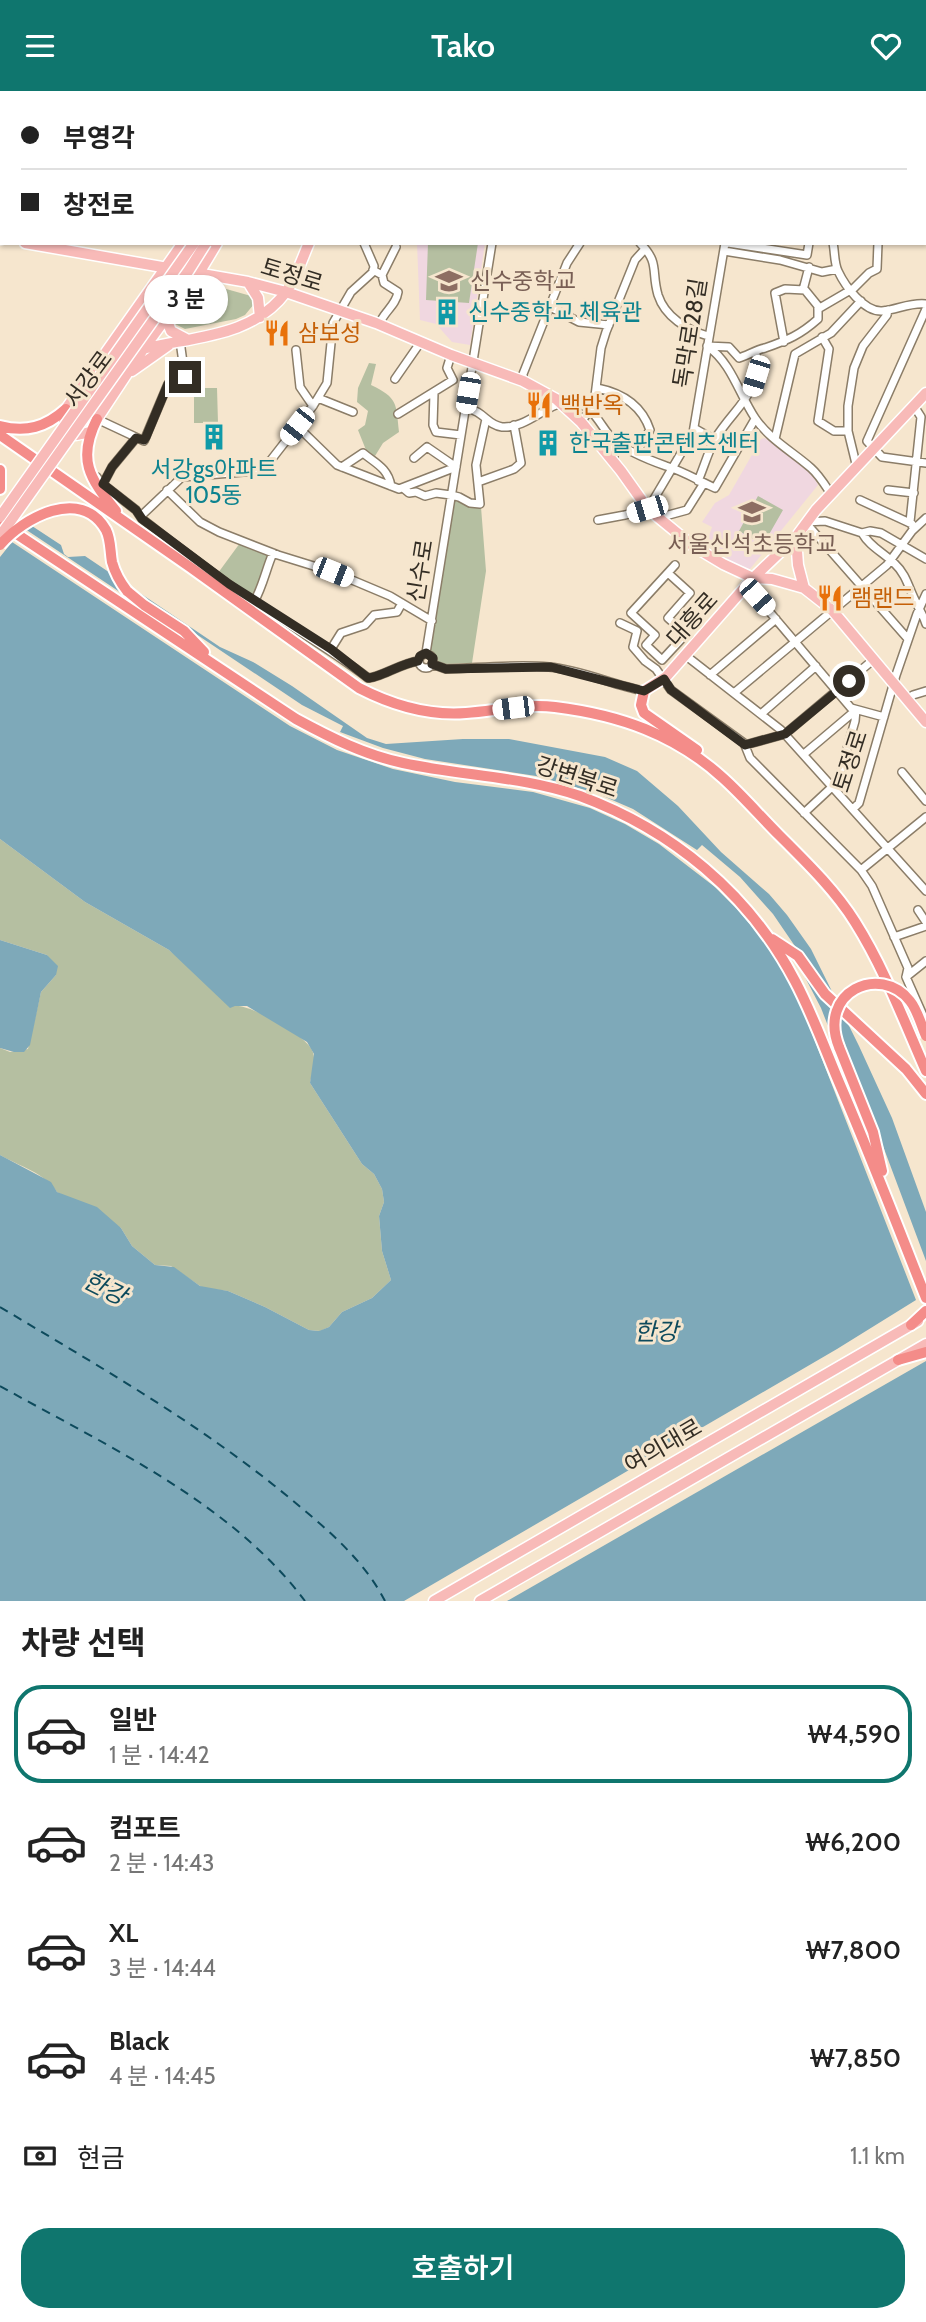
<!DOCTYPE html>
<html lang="ko">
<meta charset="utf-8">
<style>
:root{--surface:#fff;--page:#f6f6f6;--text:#222;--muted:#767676;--line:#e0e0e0;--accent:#0f766e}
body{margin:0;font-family:Cabin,"Noto Sans KR",sans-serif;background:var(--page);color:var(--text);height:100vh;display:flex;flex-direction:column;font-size:26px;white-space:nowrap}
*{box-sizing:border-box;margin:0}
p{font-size:23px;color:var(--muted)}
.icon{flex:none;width:38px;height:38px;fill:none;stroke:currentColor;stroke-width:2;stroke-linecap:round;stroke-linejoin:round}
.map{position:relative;height:1510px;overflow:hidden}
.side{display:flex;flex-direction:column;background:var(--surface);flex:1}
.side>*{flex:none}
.top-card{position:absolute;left:0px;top:0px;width:928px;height:154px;box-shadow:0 2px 5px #0004;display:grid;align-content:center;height:154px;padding:0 21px;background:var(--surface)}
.end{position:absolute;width:32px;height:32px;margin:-16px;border:9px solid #332d24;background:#fff;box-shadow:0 0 0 4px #fff}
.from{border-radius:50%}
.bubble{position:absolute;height:49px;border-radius:24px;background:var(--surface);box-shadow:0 2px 5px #0004;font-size:23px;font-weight:600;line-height:49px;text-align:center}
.car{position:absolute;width:21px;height:42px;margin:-21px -10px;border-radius:9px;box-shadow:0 0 5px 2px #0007;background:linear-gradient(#fff 24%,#345 0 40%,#fff 0 76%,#345 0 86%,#fff 0)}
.top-card b{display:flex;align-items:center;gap:24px;height:66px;font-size:26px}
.top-card b+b{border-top:2px solid var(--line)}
.top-card i{width:18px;height:18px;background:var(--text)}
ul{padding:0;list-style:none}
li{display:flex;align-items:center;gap:21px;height:98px;margin:0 14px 10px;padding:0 7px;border:4px solid transparent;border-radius:28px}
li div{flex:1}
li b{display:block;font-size:26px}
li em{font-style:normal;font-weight:600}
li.selected{border-color:var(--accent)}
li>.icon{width:63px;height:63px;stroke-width:1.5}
h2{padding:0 21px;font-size:32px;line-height:84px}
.pay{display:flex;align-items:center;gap:18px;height:77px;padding:0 21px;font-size:26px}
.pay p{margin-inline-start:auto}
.action{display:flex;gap:14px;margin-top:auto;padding:14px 21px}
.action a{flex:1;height:80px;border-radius:28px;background:var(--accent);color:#fff;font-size:28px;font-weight:600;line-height:80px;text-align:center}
header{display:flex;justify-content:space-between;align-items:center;height:91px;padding:0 21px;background:var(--accent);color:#fff;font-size:32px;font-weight:600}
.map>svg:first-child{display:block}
</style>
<header><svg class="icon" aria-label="menu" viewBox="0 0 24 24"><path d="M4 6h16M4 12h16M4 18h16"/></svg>Tako<svg class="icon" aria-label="heart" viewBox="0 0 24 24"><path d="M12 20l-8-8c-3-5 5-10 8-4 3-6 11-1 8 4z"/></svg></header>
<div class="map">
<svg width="926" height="1510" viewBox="0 0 926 1510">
<rect width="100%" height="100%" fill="#f6e6ce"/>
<path fill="#f0d7e0" d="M 417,152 L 485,152 L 470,254 L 452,251 L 436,233 L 420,229 Z
M 765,347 L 811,381 L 818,394 L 750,478 L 741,476 L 706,454 L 712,436 L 702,431 L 715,412 L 729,404 L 761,348 Z"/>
<path fill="#b5bfa1" d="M 428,152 L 478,152 L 469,212 L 426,209 Z
M 198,190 L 251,205 L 254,213 L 245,224 L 236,228 L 185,238 L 171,231 Z
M 369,272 L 376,273 L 371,294 C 398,307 396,312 399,341 L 383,352 L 375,365 L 366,359 L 358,339 L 365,334 L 368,320 L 357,311 L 358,297 Z
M 194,297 L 217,297 L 218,332 L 194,332 Z
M 758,405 L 783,419 L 763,454 L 739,440 Z
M 454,409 L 466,414 L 481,416 L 486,480 L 472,572 L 445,573 L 428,568 Z
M 240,452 L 270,464 L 253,507 L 218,482 Z
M 0,748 L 85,811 L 169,859 L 235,915 C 251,913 305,944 312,959 C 317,969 312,982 310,992 L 362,1073 L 374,1083 L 382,1098 L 384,1111 L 379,1125 L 382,1160 L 391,1189 L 372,1207 L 342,1221 L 329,1236 L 320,1240 L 309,1239 L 265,1216 L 228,1200 L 203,1197 L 171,1175 L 155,1174 L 132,1155 L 121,1137 L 57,1101 C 45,1082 19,1075 0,1064 L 0,957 L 10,961 L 28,958 L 41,901 L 56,884 L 47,864 L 0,849 Z"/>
<path fill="#7ea9b9" d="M 0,414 L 61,454 L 64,463 L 68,466 L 85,465 L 220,556 L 253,571 L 292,595 L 367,647 L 386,653 L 463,648 L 509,648 L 605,666 L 637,680 L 678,715 L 721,761 L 769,803 L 787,824 L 811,858 L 859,955 L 892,1027 L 926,1121 L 926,1510 L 0,1510 L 0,1064 L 51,1091 L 57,1101 L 97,1116 L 121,1137 L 132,1155 L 155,1174 L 174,1176 L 200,1195 L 228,1200 L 265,1216 L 309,1239 L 319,1240 L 329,1236 L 342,1221 L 372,1207 L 391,1189 L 382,1160 L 379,1125 L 384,1111 L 382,1098 L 374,1083 L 362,1073 L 310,992 L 314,963 L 307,951 L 247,915 L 235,915 L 230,917 L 169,859 L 85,811 L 0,748 Z
M 0,849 L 47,864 L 58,875 L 56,884 L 41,901 L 30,954 L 24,961 L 14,961 L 0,957 Z"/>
<path fill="#f6e6ce" d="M 0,410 L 22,424 L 16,432 L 183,543 L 187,537 L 302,614 L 343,635 L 340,641 L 383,657 L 425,668 L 536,685 L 596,702 L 633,718 L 697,759 L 702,754 L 740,786 L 773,823 L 801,864 L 795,867 L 821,917 L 870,1042 L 877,1039 L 926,1170 L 926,1270 L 507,1510 L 404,1510 L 837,1258 L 916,1209 L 802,917 L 779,872 L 760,845 L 737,818 L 715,796 L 659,753 L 625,733 L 590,717 L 533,701 L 455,691 L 393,678 L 337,659 L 290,635 L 12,451 L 0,466 Z"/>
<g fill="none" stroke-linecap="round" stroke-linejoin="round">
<path stroke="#0d4a5c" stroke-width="2" stroke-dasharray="9 7" stroke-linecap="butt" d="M 0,1216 C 100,1276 202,1334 292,1409 C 327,1438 364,1469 385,1510
M 0,1295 C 105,1354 231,1411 305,1510"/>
<g stroke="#8b7d68" stroke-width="10">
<path id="minor" d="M 19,0 L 19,2
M 48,0 L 49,2
M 150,0 L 151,2
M 215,0 L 216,2
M 569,0 L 570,2
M 608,0 L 609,2
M 893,0 L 893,2
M 62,2 L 68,0
M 122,2 L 122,0
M 516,2 L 517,0
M 656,2 L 656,0
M 792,2 L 800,0
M 0,5 L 2,6
M 0,31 L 2,34
M 0,133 L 2,135
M 640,152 C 660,172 651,180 658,204 C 665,226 687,239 708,245
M 728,152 L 807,164 L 809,152
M 833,152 C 835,161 834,172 838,180 C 845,195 864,221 882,220 C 897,219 910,211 926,213
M 724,160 L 780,169 L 822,181 L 837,178
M 373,179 L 382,184 L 384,192 L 398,201 C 396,215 383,221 379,234
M 382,184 L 396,156
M 803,199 L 809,176
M 550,216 L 579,231 L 609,234
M 818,218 L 854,197 L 869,182 L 877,178 L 878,152
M 926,218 L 867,350 L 882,366 L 926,372
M 822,246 L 829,258 L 818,330 L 834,340 L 848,340
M 707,255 L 729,256 L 739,267 C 748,264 756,259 765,257 C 788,249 800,244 818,228 L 818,215 L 805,199 L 785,198 L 775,202 L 784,251
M 708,256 C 731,271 740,305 755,327 C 769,348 793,361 811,377 C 819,384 825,394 831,403
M 296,259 L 300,296 L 313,315
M 395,288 L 420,252
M 523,290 L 523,283 L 567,172 L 580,152
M 597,297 C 622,302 642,315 650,339 L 636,361
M 434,302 L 433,334 L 436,341 L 461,344
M 318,307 L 353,321
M 914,315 L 921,326 L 910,431 L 914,438
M 466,317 C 484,320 487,334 502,336 C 528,338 549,309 572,311 C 595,313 602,340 614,349 C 628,361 649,369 666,375 C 683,380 699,390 715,397 L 755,328
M 398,323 L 453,289 L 447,277 L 451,264
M 97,328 L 144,350 L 168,293 L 182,290 L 185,286 L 180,250
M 581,331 L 594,313 L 601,257 L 606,241 L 635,169 L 645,158
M 297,335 L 337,374 L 399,398 L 456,376
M 694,337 L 715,349
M 775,348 L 795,263 L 831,242 L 861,210
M 612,349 L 614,365 L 613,369
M 414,367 L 427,356 L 456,376
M 342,376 L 363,362 C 375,372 388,377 391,395
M 857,377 L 848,340 L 848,315 L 854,277 L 863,255 L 887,224 L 888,219
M 97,386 L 100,391 L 136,419 L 142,428 C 181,458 219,488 260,515 C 296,539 333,560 368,587 C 379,587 402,572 418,570
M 698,390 C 704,376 708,361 715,348 C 736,314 759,307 756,261
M 478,391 L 514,378 L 521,372 L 514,334
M 704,392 L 687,419 L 665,425 L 648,418 L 693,342 L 725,152
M 103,393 L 112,376 L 136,347
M 403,397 L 409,402 L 416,401 L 425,405 L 436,402 L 451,404 L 459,406 L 470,412 L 480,413 L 476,374 L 486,328
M 167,399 L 200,431 L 219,441 L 278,464 L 333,481 L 390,505 L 432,530
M 888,399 L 914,402
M 860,409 L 912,433
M 141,425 L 182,386 L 256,380 L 271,369 L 313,315 L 327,292 L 333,232 L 351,201 L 373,181 L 374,175 L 364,152
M 598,429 L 625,424 L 647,418
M 806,431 L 825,430 L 862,442 L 870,440 L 881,442 L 926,468
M 806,432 L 908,548
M 862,442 C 870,456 883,461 895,473 C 907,484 909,499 917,513 C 920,521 924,525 926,533
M 668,482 L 690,502 L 668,527 L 686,543 L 662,569 L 646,554 L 655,544 L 631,522 L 675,474
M 753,487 L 757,506 L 851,617 L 884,626
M 254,511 C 263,495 266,478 273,462
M 620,532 L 637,540 L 633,556 L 645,570 L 656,578 L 671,599 L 744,652 L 750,667 L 861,779 L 872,795 L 908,877 L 906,886 L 926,931
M 331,558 L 341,542 L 365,534 L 374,524 L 397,521 L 402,512
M 426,562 L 492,152
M419 570a7 7 0 1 1 14 0a7 7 0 1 1-14 0Z
M 685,564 L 781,639 L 926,800
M 432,573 L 446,578 C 480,577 515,573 549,576 C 582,579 612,594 644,600
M 710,584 L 776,528
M 734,602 L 887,474 L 912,440 L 926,427
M 907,609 L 913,604 L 926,600
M 761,623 L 816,575
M 745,654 L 785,643 L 873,569
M 804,663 L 856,619
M 902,681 L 926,710
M 833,695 L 837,693 L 855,630 L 856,619
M 853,718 L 859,712 L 896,584 L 917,523 L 926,503
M 804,722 L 833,695
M 861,779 L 926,726
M 918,819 L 926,831
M 894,846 L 926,835
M 906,886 L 926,870"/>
</g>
<g stroke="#fff" stroke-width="13">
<path id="major" d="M 249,0 L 250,2
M 318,0 L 329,2
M 260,2 L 261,0
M 275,2 L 276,0
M 370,2 L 371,0
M 0,148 L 2,148
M 25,152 L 248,191 L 286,201 L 376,232 L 451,264 L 523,290 L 556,308 L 581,331 L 621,380 L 648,418 L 693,455 L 723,473 L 753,487 L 772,488 L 804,497 L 832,519 L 926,631
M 248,191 L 258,207 L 260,226
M 166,227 L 171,240 L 188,249
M 128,262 C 181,245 249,251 286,201 C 296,187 302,168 309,152
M 95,276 L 113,267
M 132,280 L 169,254
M 97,328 L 144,257 L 199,182 L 217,152
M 91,341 L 76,344 C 65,336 61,332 66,318 L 183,152
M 796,446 L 798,474 L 804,497
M 644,600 L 666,586 L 753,487 L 796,446 L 816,419 L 926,302
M 434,1510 L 918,1230
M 480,1510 L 926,1253"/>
</g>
<g stroke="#fff" stroke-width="14">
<path id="highway" d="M 97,328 C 77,368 89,387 116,420
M 0,335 C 26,342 46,336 66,318
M 0,344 L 190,476 L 359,597 C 392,614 428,625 466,622 C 495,620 526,612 555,616 C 619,624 675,643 723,687 C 743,705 760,725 779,744 C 806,771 835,799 855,831 C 884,877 904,930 926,980
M 0,379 L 0,398
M 0,432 L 296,628 C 331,647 365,664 403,672 C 462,685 522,685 580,705 C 672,739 749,802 795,890 C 813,924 826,961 841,996 C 871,1066 898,1136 926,1207
M 127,500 L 144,514 L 184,540 L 204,561
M 644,600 L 641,614 L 644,622 L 697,659
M 772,848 L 798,865 L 825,903 L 906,978 L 926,1003
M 839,956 L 873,1041 L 882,1080
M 911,1234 L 926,1220
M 898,1269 L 926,1261"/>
</g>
<use href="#minor" stroke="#fff" stroke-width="7"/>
<use href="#major" stroke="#f8bab8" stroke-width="10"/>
<use href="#highway" stroke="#f48c89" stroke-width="10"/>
<g stroke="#fff" stroke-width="13" stroke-linecap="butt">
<path id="major-bridge" d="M 0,426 L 194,152
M 0,445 L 189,179 L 206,152"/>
</g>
<g stroke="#fff" stroke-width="14" stroke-linecap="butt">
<path id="highway-bridge" d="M 0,454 C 23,427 81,395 106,439 C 111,449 110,460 112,471 C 115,482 120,491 127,500
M 839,956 C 817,901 880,872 910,910 C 918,920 921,934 926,945"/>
</g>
<use href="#major-bridge" stroke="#f8bab8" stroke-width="10"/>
<use href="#highway-bridge" stroke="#f48c89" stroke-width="10"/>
</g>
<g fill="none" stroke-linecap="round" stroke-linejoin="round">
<path stroke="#332d24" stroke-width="9" d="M 185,286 L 182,290 L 168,293 L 146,346 L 144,349 L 136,347 L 112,376 L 103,393 L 136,419 L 142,428 L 229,493 L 331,558 L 368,587 C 379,587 402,572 418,570 L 420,565 L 426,562 L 433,567 L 432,573 L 446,578 L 551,576 L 644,600 L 664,588 L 671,599 L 745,654 L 785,643 L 849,590"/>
</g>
<defs>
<g id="school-bare" transform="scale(2.1)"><path d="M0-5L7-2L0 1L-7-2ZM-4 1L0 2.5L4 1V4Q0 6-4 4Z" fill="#8d6e63" stroke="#f6e6ce" stroke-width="2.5" paint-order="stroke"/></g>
<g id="building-bare" transform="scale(2.1)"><path d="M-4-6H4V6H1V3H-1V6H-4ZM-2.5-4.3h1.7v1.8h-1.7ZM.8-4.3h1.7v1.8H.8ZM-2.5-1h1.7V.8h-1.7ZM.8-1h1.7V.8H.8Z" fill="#0f9aa8" stroke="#f6e6ce" stroke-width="2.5" paint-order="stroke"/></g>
<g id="restaurant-bare" transform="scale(2.1)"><path d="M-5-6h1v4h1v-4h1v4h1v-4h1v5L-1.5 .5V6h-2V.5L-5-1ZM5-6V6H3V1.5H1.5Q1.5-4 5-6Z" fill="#e8710a" stroke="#f6e6ce" stroke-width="2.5" paint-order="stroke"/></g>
</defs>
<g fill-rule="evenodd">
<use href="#school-bare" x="449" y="190"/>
<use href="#building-bare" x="447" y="221"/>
<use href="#restaurant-bare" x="277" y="242"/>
<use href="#restaurant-bare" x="539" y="314"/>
<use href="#building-bare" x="214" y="346"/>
<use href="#building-bare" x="548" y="352"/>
<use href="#school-bare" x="752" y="421"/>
<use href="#restaurant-bare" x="830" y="507"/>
</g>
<g text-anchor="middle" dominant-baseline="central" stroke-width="6" stroke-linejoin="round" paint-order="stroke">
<g font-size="23" fill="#332d24" stroke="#f6e6ce">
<text transform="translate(292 184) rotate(17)">토정로</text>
<text transform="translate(690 242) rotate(-81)">독막로28길</text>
<text transform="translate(88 288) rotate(-54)">서강로</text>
<text transform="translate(420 480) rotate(-81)">신수로</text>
<text transform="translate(692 528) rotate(-48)">대흥로</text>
<text transform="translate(850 670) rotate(-72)">토정로</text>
<text transform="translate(577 686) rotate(18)">강변북로</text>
<text transform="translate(663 1355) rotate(-30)">여의대로</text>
</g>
<g font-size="23" fill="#785e54" stroke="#f6e6ce" text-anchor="start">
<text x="470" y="190">신수중학교</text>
<text x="752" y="453" text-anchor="middle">서울신석초등학교</text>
</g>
<g font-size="23" fill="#0d838f" stroke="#f6e6ce" text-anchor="start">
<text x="468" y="221">신수중학교 체육관</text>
<text x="569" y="352">한국출판콘텐츠센터</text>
<text x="214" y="378" text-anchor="middle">서강gs아파트<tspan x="214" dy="26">105동</tspan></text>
</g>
<g font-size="23" fill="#c56008" stroke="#f6e6ce" text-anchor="start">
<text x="298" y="242">삼보성</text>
<text x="560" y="314">백반옥</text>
<text x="851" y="507">램랜드</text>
</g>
<g font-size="24" font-style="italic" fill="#0d4a5c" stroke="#f6e6ce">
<text transform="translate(105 1197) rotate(26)">한강</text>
<text x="656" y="1240">한강</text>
</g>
</g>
</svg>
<i class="end from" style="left:849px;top:590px"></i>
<i class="end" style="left:185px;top:286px"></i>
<div class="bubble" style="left:144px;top:184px;width:84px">3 분</div>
<i class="car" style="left:756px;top:285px;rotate:197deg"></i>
<i class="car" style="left:468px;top:302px;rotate:190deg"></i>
<i class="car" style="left:297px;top:335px;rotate:218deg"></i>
<i class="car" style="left:647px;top:418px;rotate:253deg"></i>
<i class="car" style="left:333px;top:481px;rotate:112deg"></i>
<i class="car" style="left:757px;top:506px;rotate:138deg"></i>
<i class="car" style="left:513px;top:617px;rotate:263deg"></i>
<div class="top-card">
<b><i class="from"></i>부영각</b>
<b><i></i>창전로</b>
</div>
</div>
<section class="side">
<h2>차량 선택</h2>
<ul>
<li class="selected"><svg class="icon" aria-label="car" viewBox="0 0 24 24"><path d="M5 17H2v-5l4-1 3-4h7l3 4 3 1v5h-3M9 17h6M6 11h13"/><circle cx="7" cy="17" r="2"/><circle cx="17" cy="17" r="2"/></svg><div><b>일반</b><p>1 분 · 14:42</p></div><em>₩4,590</em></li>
<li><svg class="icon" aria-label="car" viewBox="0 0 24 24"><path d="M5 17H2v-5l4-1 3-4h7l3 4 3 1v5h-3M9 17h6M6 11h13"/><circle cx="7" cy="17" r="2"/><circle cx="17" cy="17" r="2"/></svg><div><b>컴포트</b><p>2 분 · 14:43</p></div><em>₩6,200</em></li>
<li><svg class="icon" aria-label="car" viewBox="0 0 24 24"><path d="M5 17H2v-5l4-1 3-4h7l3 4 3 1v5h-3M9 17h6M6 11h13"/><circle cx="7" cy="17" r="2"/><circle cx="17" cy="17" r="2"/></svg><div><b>XL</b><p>3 분 · 14:44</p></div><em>₩7,800</em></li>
<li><svg class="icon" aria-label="car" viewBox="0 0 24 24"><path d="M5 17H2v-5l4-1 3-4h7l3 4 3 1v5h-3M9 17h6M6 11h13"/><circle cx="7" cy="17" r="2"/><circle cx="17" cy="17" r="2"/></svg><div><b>Black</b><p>4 분 · 14:45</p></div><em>₩7,850</em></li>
</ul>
<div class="pay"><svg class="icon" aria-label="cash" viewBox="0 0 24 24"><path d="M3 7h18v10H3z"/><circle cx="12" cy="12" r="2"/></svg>현금<p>1.1 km</p></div>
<div class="action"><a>호출하기</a></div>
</section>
